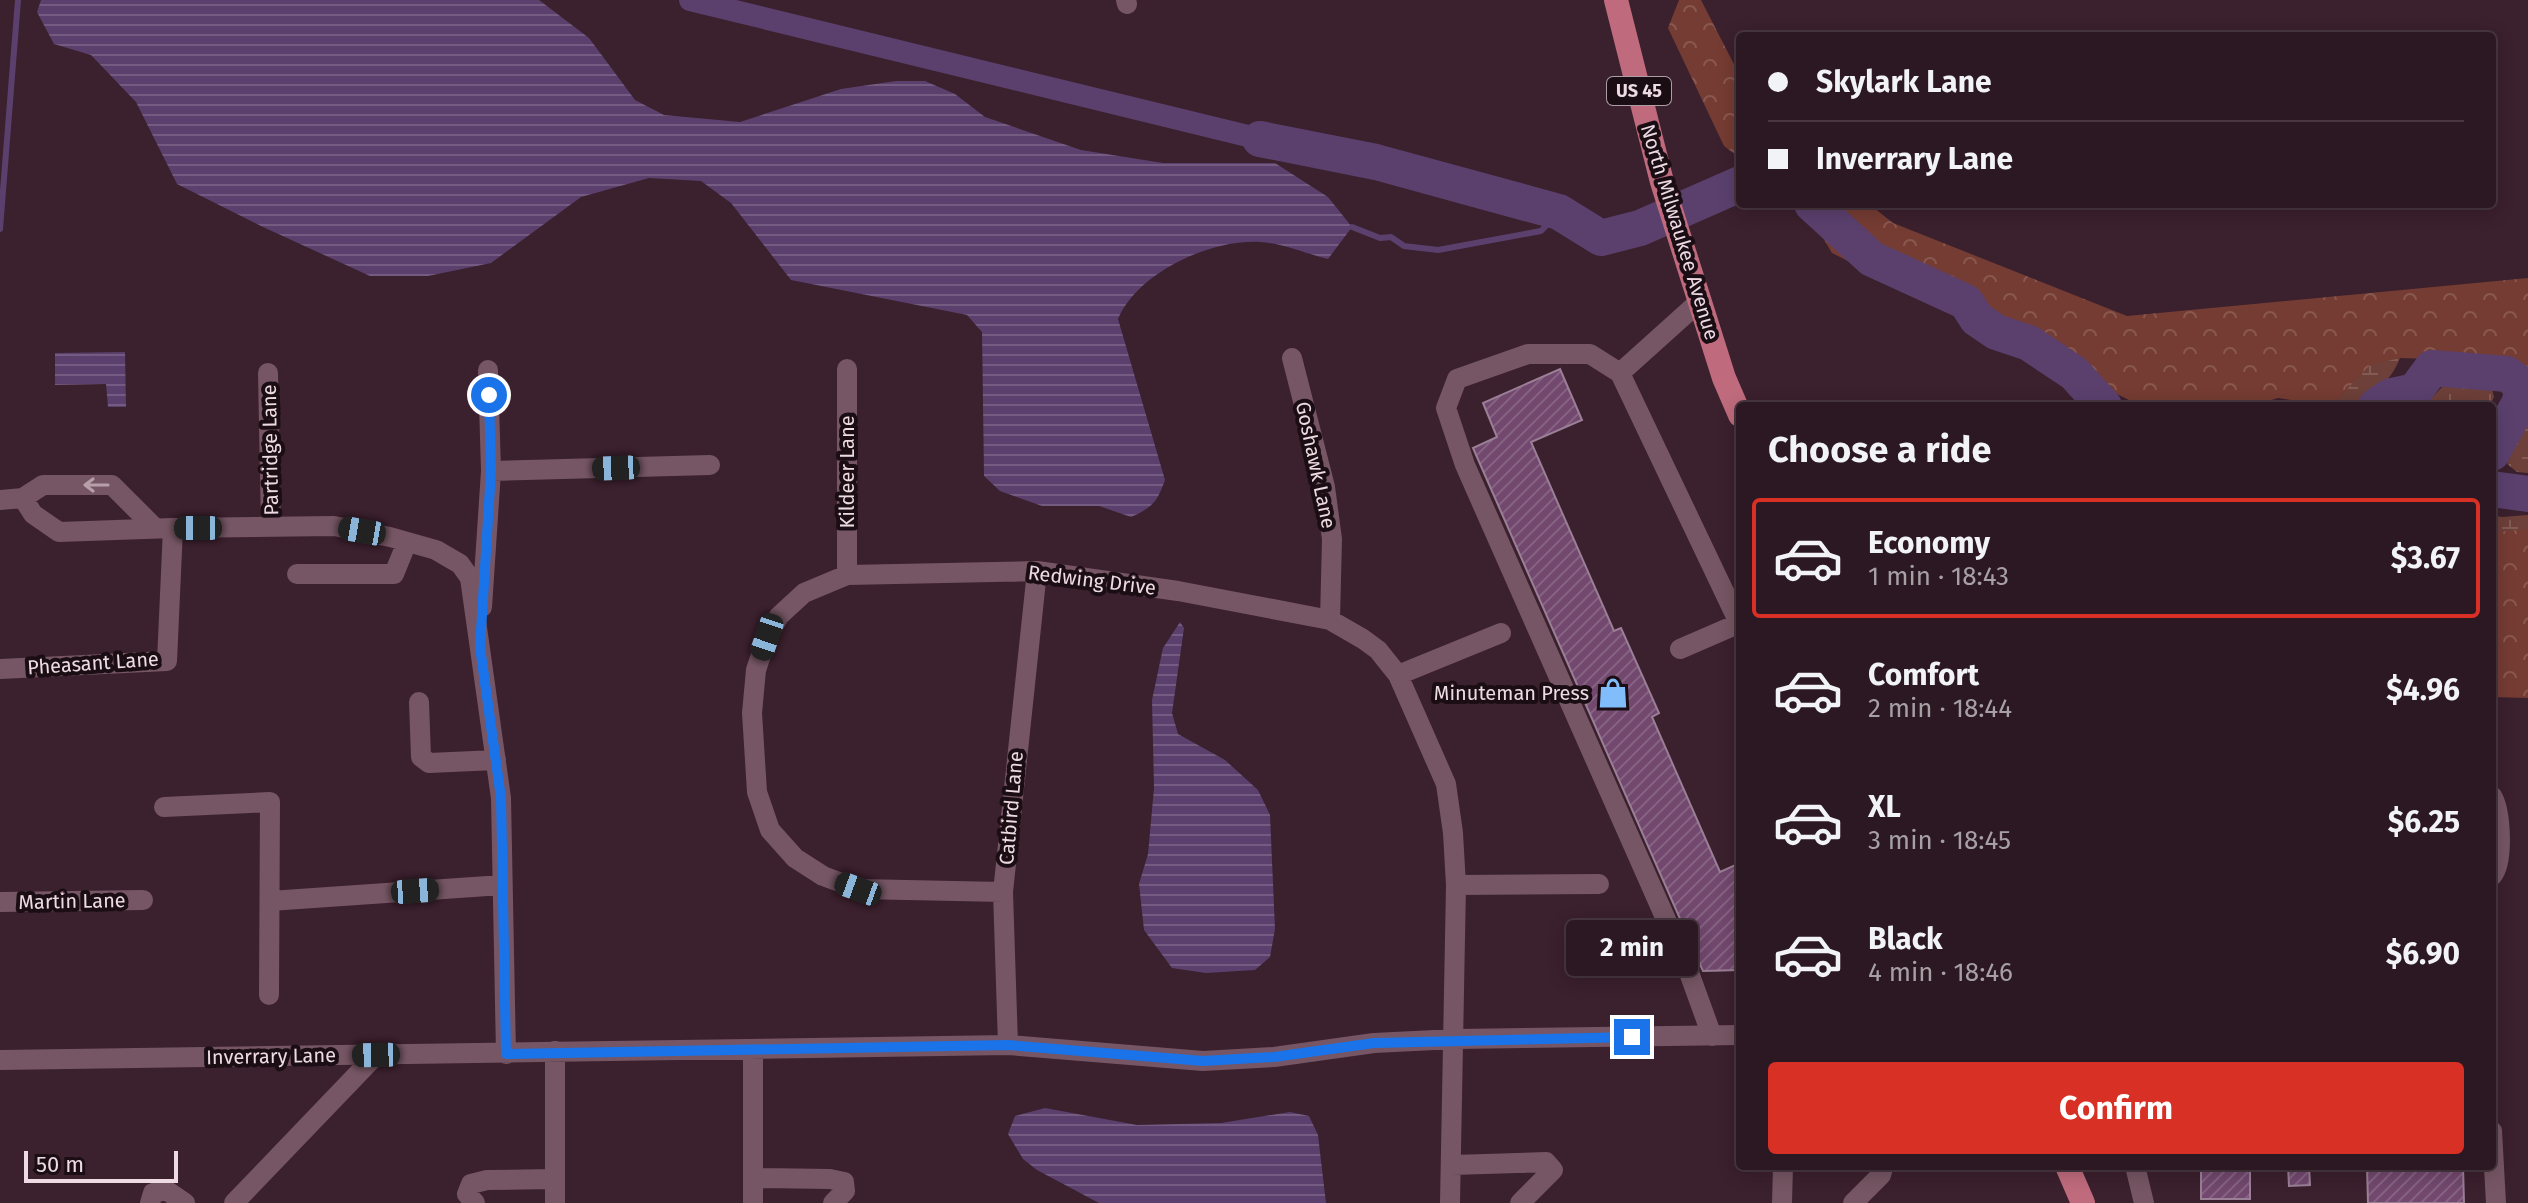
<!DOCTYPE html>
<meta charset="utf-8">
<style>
:root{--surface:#2c1822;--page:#34212a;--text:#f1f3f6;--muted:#a6a0a5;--line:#483740;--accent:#d93025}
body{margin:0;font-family:"Fira Sans",sans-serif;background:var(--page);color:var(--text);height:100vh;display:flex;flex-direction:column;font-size:30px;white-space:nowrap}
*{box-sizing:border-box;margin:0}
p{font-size:26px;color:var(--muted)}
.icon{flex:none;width:44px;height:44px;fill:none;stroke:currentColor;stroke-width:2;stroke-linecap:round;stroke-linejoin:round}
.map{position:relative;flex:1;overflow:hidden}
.side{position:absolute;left:1736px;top:402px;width:760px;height:768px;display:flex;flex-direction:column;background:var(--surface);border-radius:8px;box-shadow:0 4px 20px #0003,0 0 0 2px var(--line)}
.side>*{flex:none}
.banner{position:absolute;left:1736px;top:32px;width:760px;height:176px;border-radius:8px;box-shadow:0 4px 20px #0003,0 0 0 2px var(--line);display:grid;align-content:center;height:176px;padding:0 32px;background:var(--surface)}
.scale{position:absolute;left:24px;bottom:20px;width:154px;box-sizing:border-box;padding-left:8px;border:4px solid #eddae2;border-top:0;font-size:22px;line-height:28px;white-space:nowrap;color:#eddae2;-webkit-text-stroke:6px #1a0e14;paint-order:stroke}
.end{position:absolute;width:36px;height:36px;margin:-18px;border:10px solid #1a73e8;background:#fff;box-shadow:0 0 0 4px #fff}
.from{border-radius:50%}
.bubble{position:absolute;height:56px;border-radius:8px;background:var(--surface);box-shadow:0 4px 20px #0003,0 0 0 2px var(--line);font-size:26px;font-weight:700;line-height:56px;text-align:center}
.car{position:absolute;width:24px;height:48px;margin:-24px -12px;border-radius:10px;box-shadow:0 0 6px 2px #0007;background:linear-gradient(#222 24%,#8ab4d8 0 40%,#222 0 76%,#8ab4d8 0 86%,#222 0)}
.banner b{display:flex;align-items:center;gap:28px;height:76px;font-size:30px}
.banner b+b{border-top:2px solid var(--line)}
.banner i{width:20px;height:20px;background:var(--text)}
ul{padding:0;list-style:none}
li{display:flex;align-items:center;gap:24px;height:120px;margin:0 16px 12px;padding:0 16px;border:4px solid transparent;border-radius:8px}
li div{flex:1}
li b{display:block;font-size:30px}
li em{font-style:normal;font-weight:700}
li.selected{border-color:var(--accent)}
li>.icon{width:72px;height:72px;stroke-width:1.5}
h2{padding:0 32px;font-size:36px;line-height:96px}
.cta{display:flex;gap:16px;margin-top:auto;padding:16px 32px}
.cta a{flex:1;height:92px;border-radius:8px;background:var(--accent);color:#fff;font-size:32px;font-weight:700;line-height:92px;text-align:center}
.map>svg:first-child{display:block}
</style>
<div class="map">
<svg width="2528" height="1203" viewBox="0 0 2528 1203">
<defs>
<pattern id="forest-crowns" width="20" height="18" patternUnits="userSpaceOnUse" patternTransform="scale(2)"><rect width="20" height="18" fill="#753c33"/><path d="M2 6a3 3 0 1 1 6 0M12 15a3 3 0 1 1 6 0" fill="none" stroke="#895850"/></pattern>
<pattern id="wetland-marsh" width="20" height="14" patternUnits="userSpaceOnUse" patternTransform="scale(2)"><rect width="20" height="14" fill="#6d4039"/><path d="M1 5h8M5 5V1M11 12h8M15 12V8" fill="none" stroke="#825b55"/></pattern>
<pattern id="water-rules" width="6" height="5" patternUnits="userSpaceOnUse" patternTransform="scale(2)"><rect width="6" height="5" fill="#5b406e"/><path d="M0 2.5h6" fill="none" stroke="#735b82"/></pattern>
<pattern id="building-hatch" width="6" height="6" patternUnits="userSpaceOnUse" patternTransform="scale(2)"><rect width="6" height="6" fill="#72486e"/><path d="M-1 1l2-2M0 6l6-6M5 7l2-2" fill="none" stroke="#866282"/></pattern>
</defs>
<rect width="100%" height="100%" fill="#3b202d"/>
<path fill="url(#forest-crowns)" d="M 1679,0 L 1701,0 L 1740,76 L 1740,158 L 1724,146 L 1668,28 Z
M 1803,204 L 1869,204 L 1893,223 L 2127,316 L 2528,278 L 2528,376 L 2504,361 L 2400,358 L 2370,366 L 2331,406 L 2308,406 L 2299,401 L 2278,398 L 2252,406 L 2141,406 L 1832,253 Z
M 2528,529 L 2528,698 L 2492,697 L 2492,530 Z"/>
<path fill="url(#wetland-marsh)" d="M 2400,358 C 2389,385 2377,387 2357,406 L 2331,406 L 2370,365 Z
M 2463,384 L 2483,385 L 2492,389 L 2494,397 L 2490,406 L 2424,406 L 2442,387 Z
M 2528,411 L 2528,473 L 2517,472 L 2507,464 L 2510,451 Z
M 2492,515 L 2502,517 L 2528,515 L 2528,529 L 2496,532 L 2492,530 Z"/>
<path fill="url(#water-rules)" d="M 41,0 L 539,0 L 589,38 L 635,100 L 664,115 L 740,122 L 841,89 L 896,81 L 925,81 L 955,94 L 985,117 L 1081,150 L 1163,163 L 1275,163 L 1328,197 L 1352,227 L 1328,259 C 1307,254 1282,243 1260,242 C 1211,239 1138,272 1118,319 L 1165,480 C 1157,502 1153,507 1131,517 L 1099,506 L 1042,506 L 1000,491 L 984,476 L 982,332 L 967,315 L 791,280 L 731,203 L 701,181 L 649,178 L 581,197 L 491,263 L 428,276 L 370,276 L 263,227 L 177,184 L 136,102 L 91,55 L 54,44 L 37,12 Z
M 125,352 L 126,407 L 108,407 L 106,384 L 55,385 L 55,353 Z
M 1180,622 L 1184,628 L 1172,713 L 1178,734 L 1225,760 L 1258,790 L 1270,815 L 1275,929 L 1270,957 L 1255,970 L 1206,973 L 1172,968 L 1144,930 L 1139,884 L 1148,854 L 1154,788 L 1152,700 L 1163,648 Z
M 1045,1108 L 1137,1125 L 1221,1123 L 1290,1112 L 1309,1116 L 1318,1135 L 1326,1203 L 1099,1203 L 1037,1170 L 1023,1159 L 1008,1134 L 1015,1116 Z"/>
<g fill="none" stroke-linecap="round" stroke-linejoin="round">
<path stroke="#5b406e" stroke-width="6" d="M 1352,227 L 1380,238 L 1391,237 L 1404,246 L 1438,250 L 1541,231 L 1559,212
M 0,229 L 18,0"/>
<path stroke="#5b406e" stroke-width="22" d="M 690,0 L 1260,139"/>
<path stroke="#5b406e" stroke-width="36" d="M 1260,139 L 1376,162 L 1559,212 L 1601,238 L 1640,228 L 1740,184
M 1812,204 L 1872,259 L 1966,302 L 1977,319 L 1996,332 L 2029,343 L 2074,373 L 2104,406
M 2376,406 L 2391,396 L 2415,391 L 2432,368 L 2507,374 L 2522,385 L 2520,402 L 2492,453
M 2492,489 L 2528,494"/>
</g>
<path fill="url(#building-hatch)" stroke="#9a7f97" stroke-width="2" d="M 1560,369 L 1582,420 L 1531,442 L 1614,631 L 1621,628 L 1659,713 L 1652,717 L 1720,872 L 1740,863 L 1740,970 L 1703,971 L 1473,448 L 1497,437 L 1483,403 Z
M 2288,1166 L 2309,1166 L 2310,1185 L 2289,1186 Z
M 2367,1166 L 2463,1166 L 2464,1203 L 2368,1203 Z
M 2250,1170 L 2250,1199 L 2201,1199 L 2201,1171 Z"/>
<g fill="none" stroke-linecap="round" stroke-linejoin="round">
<path stroke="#765664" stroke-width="20" d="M 1126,0 L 1127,4
M 1700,301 L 1620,373 L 1740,625
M 1292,358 L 1325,487 L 1332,539 L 1330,620
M 847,369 L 847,575
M 268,373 L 271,527
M 1620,373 L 1590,354 L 1528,354 L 1457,379 L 1446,408 L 1465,465 L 1687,967 L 1712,1036
M 491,471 L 710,465
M 23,498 L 33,514 L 59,532 L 173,528 L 334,526 L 390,537 L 436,550 L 460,564 L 470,578 L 501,798 L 506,1054
M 0,500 L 23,498 L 43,485 L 112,485 L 155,528
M 297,574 L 394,574 L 407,542
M 482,607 L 491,471 L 488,370
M 1680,649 L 1740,623
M 0,669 L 167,661 L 173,528
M 1398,675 L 1501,633
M 419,702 L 421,757 L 429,763 L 496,760
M 2492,796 C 2501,811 2504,862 2492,876
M 164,807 L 270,802 L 269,995
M 1456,885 L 1599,884
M 1003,892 L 858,889 L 823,876 L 795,858 L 770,830 L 757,792 L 752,713 L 756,670 L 767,637 L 779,616 L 804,593 L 847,575 L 1037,571 L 1178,591 L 1330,620 L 1363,639 L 1378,650 L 1398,675 L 1446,784 L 1453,833 L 1456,885 L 1450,1203
M 270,901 L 502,885
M 0,902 L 143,900
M 1008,1045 L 1003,892 L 1037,571
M 753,1049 L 753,1203
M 0,1060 L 1008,1045 L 1203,1061 L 1274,1057 L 1374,1043 L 1455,1039 L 1740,1035
M 2492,1131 L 2496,1203
M 1452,1165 L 1546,1162 L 1553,1170 L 1520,1203
M 2135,1166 L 2144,1203
M 753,1178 L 830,1179 L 844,1182 L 845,1191 L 833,1203
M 150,1203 L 153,1193 L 166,1190 L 185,1203
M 234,1203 L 376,1055
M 475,1203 L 467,1194 L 471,1184 L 487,1180 L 554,1179
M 555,1203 L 555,1051
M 1782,1203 L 1783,1166
M 1853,1203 L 1881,1175 L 1883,1168 L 1880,1166"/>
<path stroke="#bf6b7d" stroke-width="24" d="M 1616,0 L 1662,182 L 1724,378 L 1740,415
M 2067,1166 L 2083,1203"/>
</g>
<defs><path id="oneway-shaft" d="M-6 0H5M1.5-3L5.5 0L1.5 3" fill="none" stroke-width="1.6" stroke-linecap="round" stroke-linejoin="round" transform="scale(2)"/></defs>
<use stroke="#b79fa9" href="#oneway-shaft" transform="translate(96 485) rotate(-180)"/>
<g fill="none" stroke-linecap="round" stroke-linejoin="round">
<path stroke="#1a73e8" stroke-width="10" d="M 489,395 L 491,471 L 480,647 L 501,798 L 506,1054 L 1008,1045 L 1203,1061 L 1274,1057 L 1374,1043 L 1632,1037"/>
</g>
<defs>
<g id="shop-bare" transform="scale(2.4)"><path d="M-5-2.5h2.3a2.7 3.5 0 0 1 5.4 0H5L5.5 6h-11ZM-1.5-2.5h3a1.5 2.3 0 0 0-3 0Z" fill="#80bdfa" stroke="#1a0e14" stroke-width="2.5" paint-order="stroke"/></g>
</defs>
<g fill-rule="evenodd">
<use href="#shop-bare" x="1613" y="693"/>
</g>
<g text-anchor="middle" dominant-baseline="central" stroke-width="8" stroke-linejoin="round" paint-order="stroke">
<rect fill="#1a0e14" stroke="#ae9da4" stroke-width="2" x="1607" y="77" width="64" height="28" rx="6"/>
<g font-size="18" font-weight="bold" fill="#eddae2">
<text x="1639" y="91">US 45</text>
</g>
<g font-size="20" fill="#eddae2" stroke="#1a0e14">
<text transform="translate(1680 232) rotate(73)">North Milwaukee Avenue</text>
<text transform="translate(270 450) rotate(-91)">Partridge Lane</text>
<text transform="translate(1316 465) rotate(78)">Goshawk Lane</text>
<text transform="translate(847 472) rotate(-90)">Kildeer Lane</text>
<text transform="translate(1092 580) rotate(7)">Redwing Drive</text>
<text transform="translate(93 663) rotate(-4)">Pheasant Lane</text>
<text transform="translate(1011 808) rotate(-85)">Catbird Lane</text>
<text transform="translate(72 901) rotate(-1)">Martin Lane</text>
<text transform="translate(271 1056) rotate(-1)">Inverrary Lane</text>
</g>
<g font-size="20" fill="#eddae2" stroke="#1a0e14" text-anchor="end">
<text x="1589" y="693">Minuteman Press</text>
</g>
</g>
</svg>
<div class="scale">50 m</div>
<i class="end from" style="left:489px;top:395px"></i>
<i class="end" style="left:1632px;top:1037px"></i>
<div class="bubble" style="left:1566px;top:920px;width:132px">2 min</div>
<i class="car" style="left:616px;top:468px;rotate:268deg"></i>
<i class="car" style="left:198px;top:528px;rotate:270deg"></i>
<i class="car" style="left:362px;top:531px;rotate:280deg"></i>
<i class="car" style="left:767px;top:637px;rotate:199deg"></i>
<i class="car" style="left:858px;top:889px;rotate:290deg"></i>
<i class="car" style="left:415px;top:891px;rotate:86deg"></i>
<i class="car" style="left:376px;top:1055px;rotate:269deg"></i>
<div class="banner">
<b><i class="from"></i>Skylark Lane</b>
<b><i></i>Inverrary Lane</b>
</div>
<section class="side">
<h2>Choose a ride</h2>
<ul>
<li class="selected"><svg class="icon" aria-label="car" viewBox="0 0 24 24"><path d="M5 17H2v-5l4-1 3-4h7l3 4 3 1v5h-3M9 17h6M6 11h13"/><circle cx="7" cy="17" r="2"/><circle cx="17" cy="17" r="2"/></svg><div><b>Economy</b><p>1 min · 18:43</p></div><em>$3.67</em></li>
<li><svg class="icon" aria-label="car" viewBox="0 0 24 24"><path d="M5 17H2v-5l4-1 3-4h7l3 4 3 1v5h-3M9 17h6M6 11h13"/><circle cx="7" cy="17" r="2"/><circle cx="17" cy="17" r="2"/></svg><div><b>Comfort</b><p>2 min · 18:44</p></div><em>$4.96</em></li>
<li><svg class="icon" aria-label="car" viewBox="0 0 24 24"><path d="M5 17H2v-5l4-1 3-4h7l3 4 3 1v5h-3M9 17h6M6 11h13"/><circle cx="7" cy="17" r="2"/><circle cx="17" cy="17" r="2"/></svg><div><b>XL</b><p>3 min · 18:45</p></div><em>$6.25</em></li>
<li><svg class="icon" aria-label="car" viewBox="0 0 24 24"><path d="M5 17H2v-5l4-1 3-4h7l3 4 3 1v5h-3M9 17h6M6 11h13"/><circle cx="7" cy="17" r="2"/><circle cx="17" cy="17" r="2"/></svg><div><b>Black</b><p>4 min · 18:46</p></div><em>$6.90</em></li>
</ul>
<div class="cta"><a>Confirm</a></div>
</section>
</div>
